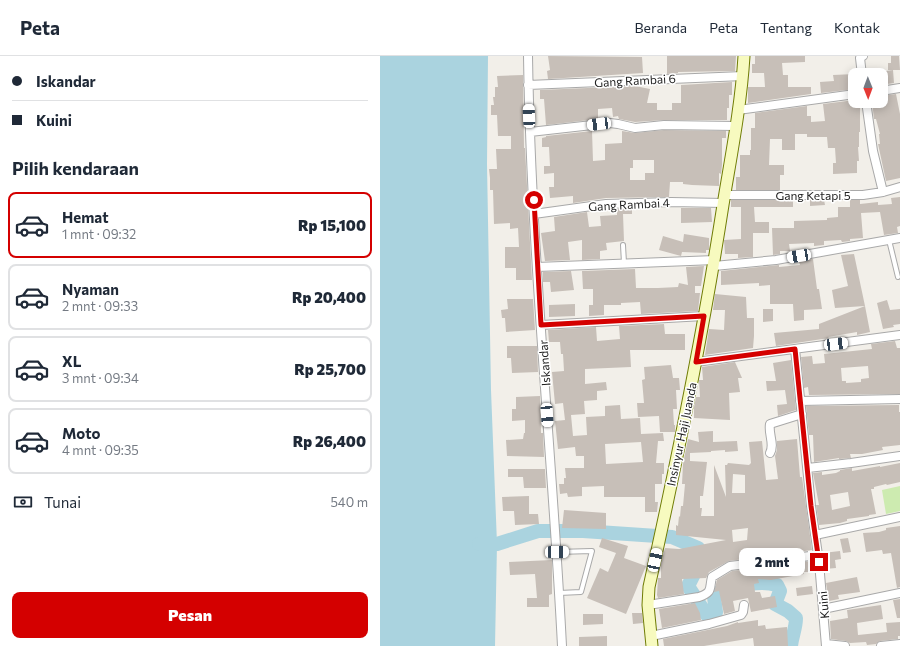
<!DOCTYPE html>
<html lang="id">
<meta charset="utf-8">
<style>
:root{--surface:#fff;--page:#f2f2f3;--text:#1f2937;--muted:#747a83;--line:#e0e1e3;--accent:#d40000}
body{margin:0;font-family:Commissioner,sans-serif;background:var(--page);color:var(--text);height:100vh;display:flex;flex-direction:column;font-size:15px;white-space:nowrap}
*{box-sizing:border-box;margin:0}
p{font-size:13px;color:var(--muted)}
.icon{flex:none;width:22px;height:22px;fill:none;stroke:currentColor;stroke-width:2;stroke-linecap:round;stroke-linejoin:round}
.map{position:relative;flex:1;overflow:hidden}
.drawer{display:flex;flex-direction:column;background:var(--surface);width:380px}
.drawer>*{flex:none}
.banner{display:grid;align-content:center;height:88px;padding:0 12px;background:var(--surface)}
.needle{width:26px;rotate:179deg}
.controls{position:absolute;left:468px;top:12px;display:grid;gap:8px}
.controls a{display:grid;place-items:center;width:40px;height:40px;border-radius:8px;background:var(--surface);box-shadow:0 2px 10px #0003;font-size:20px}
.end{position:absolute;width:18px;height:18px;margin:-9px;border:5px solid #d40000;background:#fff;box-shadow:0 0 0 2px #fff}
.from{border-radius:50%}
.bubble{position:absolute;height:28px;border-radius:8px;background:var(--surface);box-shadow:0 2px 10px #0003;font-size:13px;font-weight:800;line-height:28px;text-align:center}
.car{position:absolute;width:12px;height:24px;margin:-12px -6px;border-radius:5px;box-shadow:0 0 3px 1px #0007;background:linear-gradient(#fff 24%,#345 0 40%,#fff 0 76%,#345 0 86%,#fff 0)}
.banner b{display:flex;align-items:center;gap:14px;height:38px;font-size:15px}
.banner b+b{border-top:1px solid var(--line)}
.banner i{width:10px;height:10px;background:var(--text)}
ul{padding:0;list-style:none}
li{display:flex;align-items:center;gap:12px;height:66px;margin:0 8px 6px;padding:0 4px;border:2px solid var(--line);border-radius:8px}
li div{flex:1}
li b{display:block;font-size:15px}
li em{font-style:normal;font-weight:800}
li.selected{border-color:var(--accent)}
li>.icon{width:36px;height:36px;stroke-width:1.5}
h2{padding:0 12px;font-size:18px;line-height:48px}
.pay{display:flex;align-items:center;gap:10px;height:44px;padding:0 12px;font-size:15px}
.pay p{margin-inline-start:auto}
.button{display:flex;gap:8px;margin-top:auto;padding:8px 12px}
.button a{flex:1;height:46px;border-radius:8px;background:var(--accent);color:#fff;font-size:16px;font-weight:800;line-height:46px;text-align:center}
header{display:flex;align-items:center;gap:24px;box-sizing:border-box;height:56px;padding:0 20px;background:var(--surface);border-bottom:1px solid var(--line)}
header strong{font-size:19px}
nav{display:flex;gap:22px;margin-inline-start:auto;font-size:14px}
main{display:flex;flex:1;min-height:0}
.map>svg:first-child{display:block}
</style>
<header>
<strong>Peta</strong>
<nav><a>Beranda</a><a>Peta</a><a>Tentang</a><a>Kontak</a></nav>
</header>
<main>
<section class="drawer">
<div class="banner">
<b><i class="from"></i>Iskandar</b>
<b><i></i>Kuini</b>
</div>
<h2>Pilih kendaraan</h2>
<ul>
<li class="selected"><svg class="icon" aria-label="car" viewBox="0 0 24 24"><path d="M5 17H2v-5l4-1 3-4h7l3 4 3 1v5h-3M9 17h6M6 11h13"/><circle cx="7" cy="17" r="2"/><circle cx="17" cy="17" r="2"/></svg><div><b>Hemat</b><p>1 mnt · 09:32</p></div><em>Rp 15,100</em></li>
<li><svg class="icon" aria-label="car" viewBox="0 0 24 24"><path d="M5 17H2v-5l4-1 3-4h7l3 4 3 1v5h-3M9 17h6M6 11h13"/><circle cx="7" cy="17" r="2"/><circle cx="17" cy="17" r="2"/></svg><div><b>Nyaman</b><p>2 mnt · 09:33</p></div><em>Rp 20,400</em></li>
<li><svg class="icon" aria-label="car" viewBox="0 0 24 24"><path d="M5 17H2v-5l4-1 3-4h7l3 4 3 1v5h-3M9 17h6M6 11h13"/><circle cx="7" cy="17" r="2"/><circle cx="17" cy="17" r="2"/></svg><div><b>XL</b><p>3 mnt · 09:34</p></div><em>Rp 25,700</em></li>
<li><svg class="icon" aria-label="car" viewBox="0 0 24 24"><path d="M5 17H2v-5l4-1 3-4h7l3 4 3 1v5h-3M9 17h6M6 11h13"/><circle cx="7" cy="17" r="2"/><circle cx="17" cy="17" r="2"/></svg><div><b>Moto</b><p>4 mnt · 09:35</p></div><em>Rp 26,400</em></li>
</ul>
<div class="pay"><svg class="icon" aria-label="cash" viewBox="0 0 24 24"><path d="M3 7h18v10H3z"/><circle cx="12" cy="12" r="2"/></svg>Tunai<p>540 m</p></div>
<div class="button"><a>Pesan</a></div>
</section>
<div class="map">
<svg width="520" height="590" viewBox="0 0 520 590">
<rect width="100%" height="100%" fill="#f2efe9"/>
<path fill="#cdebb0" d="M 520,430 L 520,455 L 506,458 L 502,434 Z"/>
<path fill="#aad3df" d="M 0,0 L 108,0 L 107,108 L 111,334 L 117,488 L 115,590 L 0,590 Z"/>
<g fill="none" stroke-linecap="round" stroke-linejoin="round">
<path stroke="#aad3df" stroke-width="14" d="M 99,488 L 117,488 L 158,475 L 203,475 L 292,481 L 318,492 L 319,508 L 308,530 L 326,558 L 333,558 L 336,556 L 334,541 L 337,537 C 356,531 377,523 397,529 L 400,535 L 395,548 L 408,555 L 416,562 C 416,572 412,580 411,590"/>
</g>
<path fill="#c7bfb8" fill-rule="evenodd" d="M 168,0 L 262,1 L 263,17 L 168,23 L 167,15 L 170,14 Z
M 287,0 L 356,0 L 355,15 L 298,16 L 298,17 L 287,18 Z
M 375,0 L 425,0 L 425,6 L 402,7 L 403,19 L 408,19 L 408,31 L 431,31 L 431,38 L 368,47 L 368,31 L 385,31 L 384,17 L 372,17 L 372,8 L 375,8 Z
M 511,0 L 519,0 L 520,14 L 508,14 L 508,7 L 511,7 Z
M 513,14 L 514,27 L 507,28 L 506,15 Z
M 475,18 L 475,33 L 441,37 L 440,26 L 454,25 L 453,19 Z
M 143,19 L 144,92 L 145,92 L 152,224 L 136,224 L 136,212 L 125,212 L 125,191 L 139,191 L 138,172 L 130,173 L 130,167 L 114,168 L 113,134 L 110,134 L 110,122 L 109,113 L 117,113 L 116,93 L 131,93 L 131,80 L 118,80 L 117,59 L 111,59 L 111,49 L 114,49 L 113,41 L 115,41 L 115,31 L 118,31 L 117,20 Z
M 352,26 L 352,39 L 349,39 L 349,52 L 347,52 L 347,64 L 284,64 L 255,66 L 239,63 L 238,60 L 233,61 L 232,52 L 218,53 L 218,63 L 166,69 L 164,43 L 160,43 L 160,34 L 255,30 L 270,33 L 267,47 L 277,47 L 277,54 L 292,54 L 292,47 L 301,47 L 301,29 Z
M 516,38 L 520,58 L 520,122 L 506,125 L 498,88 L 500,88 L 499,78 L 500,78 L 496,63 L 494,63 L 492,45 L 501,45 L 501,40 Z
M 475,44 L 475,47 L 480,47 L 480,76 L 479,76 L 479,91 L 478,91 L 479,105 L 477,105 L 477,117 L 453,118 L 453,107 L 456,107 L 455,92 L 448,92 L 447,81 L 427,81 L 427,78 L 415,78 L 415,94 L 402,94 L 402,83 L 390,83 L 389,109 L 404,109 L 404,119 L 400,119 L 400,134 L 356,134 L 356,121 L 360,121 L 360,99 L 370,99 L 370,94 L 371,94 L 371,72 L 375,72 L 375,57 L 427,50 L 427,60 L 431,60 L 431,66 L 445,65 L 443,48 Z
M 284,74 L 346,75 L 346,82 L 342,82 L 342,109 L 341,118 L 339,117 L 339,130 L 312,129 L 303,128 L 303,126 L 290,126 L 289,141 L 226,142 L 193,147 L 193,140 L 170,142 L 169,131 L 174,131 L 174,117 L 164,118 L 164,110 L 170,110 L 169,91 L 162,91 L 162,82 L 166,81 L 166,80 L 212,75 L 213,105 L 225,104 L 225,88 L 242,87 L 242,75 L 255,77 ZM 253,104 L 274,104 L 274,117 L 265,117 L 265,124 L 250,124 L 250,112 L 253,112 Z
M 520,141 L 520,170 L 517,171 L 518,177 L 504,179 L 500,156 L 481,157 L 483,182 L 470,183 L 470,185 L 462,186 L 461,184 L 444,185 L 444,189 L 434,190 L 434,187 L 409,188 L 410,195 L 400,195 L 400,198 L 393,199 L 392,172 L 414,172 L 414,165 L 447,164 L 447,162 L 458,161 L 458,151 L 470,151 L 470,144 L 480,144 L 480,148 L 498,146 L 498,149 L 512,148 L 511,142 Z
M 351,144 L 413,144 L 413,151 L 374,151 L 375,166 L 389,166 L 389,177 L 373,177 L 373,201 L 358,202 L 358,198 L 345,198 L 344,184 L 361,183 L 361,151 L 351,151 Z
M 430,144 L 444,144 L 445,149 L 430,150 Z
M 301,152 L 331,152 L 332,166 L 301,167 Z
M 237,153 L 252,153 L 252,158 L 243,158 L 244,185 L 226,187 L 227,194 L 220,195 L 220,203 L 202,204 L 202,184 L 188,186 L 190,204 L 165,205 L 161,177 L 175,175 L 174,161 L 207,156 L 209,171 L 221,170 L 220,160 L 237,159 Z
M 304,178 L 329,182 L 329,194 L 326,194 L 326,197 L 302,196 L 301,200 L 279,194 L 283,180 L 303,186 Z
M 474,198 L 485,250 L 455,252 L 452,234 L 468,230 L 461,199 Z
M 433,203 L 437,233 L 439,233 L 442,253 L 424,254 L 424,264 L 414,265 L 413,248 L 390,248 L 390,229 L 379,230 L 379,227 L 341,229 L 341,215 L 399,209 L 399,211 L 420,209 L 419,205 Z
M 324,210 L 321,230 L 315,230 L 315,237 L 320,237 L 318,255 L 261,258 L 260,246 L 241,247 L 241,249 L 224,249 L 224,259 L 209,260 L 209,249 L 213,249 L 213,233 L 203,233 L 202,215 L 255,213 L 256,232 L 278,232 L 298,231 L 299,227 L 308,229 L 306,211 Z
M 191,215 L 194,234 L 171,236 L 170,226 L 163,226 L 163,216 Z
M 335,238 L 366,241 L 367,262 L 374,262 L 374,280 L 373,292 L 325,299 L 329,273 L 344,274 L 345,254 L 333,254 Z
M 127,243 L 153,243 L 155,274 L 126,276 L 125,262 L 122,262 L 121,254 L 128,253 Z
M 507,244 L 510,254 L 520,253 L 520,268 L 513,269 L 514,271 L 503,273 L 497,247 Z
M 195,248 L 195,260 L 169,261 L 169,249 Z
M 485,250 L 490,276 L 477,279 L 477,276 L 448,281 L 449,282 L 396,290 L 394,277 L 439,273 L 439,268 Z
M 383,253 L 393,253 L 393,265 L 383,266 Z
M 284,268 L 285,278 L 305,278 L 305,294 L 250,294 L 251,311 L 205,313 L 205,328 L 226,326 L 227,334 L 217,335 L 217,344 L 204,345 L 205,358 L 191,359 L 193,380 L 207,379 L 206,361 L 225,360 L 225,350 L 240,349 L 241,363 L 260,362 L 261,378 L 283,377 L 284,385 L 278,385 L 276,407 L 284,407 L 284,418 L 282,418 L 282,428 L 275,428 L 275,446 L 278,446 L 277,456 L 265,456 L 265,441 L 224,441 L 224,430 L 202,431 L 202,440 L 188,441 L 187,437 L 180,438 L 179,428 L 184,428 L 184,422 L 186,422 L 185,412 L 204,412 L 204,400 L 196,400 L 195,391 L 178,393 L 175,365 L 185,364 L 183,347 L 175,348 L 172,316 L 184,315 L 183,298 L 181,298 L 180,286 L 169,286 L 168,274 L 216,271 L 217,285 L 240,283 L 239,270 ZM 261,386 L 263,406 L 226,408 L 225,388 Z
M 515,285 L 517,292 L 520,292 L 520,338 L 429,339 L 428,331 L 424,332 L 421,301 L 432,300 L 433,308 L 445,307 L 444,298 L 492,293 L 491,288 ZM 488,310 L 489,322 L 481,323 L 481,326 L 466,327 L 466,325 L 462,325 L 461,312 Z
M 127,290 L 157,290 L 158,316 L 132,317 L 131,302 L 127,302 Z
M 411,304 L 416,354 L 398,360 L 397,349 L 407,348 L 405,334 L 387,335 L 386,325 L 396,325 L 393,307 Z
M 355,306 L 362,322 L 358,322 L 360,336 L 349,337 L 350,364 L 314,362 L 314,351 L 316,341 L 320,341 L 319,324 L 323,324 L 322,311 Z
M 291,309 L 293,322 L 299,322 L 300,334 L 296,334 L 297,353 L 293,353 L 294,369 L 295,369 L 295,376 L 280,376 L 279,360 L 258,361 L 257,347 L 264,347 L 262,324 L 265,323 L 264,311 Z
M 160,340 L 161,377 L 163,377 L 164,401 L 127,400 L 126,384 L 143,383 L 144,377 L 145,377 L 145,364 L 132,365 L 132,353 L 136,353 L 136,341 Z
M 519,349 L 519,356 L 520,356 L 520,389 L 502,391 L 503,394 L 482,398 L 470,398 L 471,402 L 459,403 L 459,402 L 434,406 L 433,379 L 429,379 L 426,350 Z
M 333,375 L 333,386 L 357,385 L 358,395 L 345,396 L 345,394 L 331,395 L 331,396 L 310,397 L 310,405 L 327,406 L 323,440 L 320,440 L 320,452 L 322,452 L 321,460 L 334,460 L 334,409 L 346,441 L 345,409 L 347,409 L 348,407 L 369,409 L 371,407 L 369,386 L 382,385 L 386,424 L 398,423 L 395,400 L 397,394 L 397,385 L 417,383 L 420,421 L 422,421 L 432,494 L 349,505 L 329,516 L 326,522 L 302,523 L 304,538 L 278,542 L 277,539 L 278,522 L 281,522 L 281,507 L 285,492 L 299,493 L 346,484 L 296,479 L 296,469 L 298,470 L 299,460 L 300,461 L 301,450 L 303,450 L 305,428 L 302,428 L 303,408 L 308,383 L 319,386 L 318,376 ZM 353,418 L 365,419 L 365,437 L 352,437 ZM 368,472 L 367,484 L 353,486 L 352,474 Z
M 520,407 L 520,426 L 507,429 L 506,428 L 494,431 L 494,433 L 491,433 L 496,458 L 489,459 L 489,460 L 467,463 L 467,465 L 460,467 L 439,469 L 436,449 L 439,449 L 433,417 L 442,416 L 442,419 L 456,417 L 460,415 L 460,414 L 472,412 L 472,415 L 500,410 L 500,411 ZM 468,436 L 470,450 L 452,454 L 450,439 Z
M 128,413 L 165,413 L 166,432 L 144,432 L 143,421 L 128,421 Z
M 149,440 L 149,458 L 158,458 L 159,468 L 135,469 L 134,455 L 123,455 L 122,441 Z
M 184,454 L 226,457 L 226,473 L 182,472 Z
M 520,470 L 520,531 L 517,532 L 511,497 L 503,498 L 502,494 L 486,496 L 483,477 L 499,476 L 506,474 L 506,472 Z
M 222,482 L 248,490 L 244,502 L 266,510 L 246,558 L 207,542 L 220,512 L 228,516 L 236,497 L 219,491 Z
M 468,482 L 471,496 L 463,497 L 460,483 Z
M 460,495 L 461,503 L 455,504 L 456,512 L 445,513 L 443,497 Z
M 172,504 L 172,538 L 169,539 L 169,551 L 147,551 L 147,542 L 157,542 L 155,518 L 130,519 L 129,506 Z
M 433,505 L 434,516 L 423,516 L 424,518 L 391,524 L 378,523 L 379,527 L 374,528 L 375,536 L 380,536 L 382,542 L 395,540 L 397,551 L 371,556 L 368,542 L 353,545 L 355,555 L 344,558 L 339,535 L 334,536 L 337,524 L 352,515 Z
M 477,521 L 480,536 L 458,539 L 459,543 L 449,545 L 446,527 Z
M 432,530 L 433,538 L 417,540 L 416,532 Z
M 520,543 L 520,562 L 517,562 L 513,544 Z
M 315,547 L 320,557 L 321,564 L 282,572 L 279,553 Z
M 501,549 L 503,563 L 477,567 L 478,579 L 507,576 L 506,567 L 520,566 L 520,580 L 518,580 L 518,583 L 500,585 L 496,588 L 487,589 L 486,586 L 470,587 L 466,585 L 451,583 L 450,565 L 468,562 L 467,554 Z
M 252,557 L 262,557 L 263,567 L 253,568 Z
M 203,558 L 223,558 L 223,568 L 203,569 Z
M 378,564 L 378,570 L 385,569 L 386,573 L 407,571 L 408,590 L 374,590 L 373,582 L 324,590 L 284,590 L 283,583 L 347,570 L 358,566 L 358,567 Z
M 227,580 L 227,590 L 199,590 L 199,581 Z"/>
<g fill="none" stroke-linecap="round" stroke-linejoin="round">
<g stroke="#a9a9a9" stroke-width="6">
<path id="lane" d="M 509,184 L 518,221
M 243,189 L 244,207
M 177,496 L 212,495 L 201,536 L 179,537"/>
</g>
<g stroke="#a9a9a9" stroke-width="10">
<path id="street" d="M 148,0 C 151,197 172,393 182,590
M 482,19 L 480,2 L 483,0
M 148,29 L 363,20
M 501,35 L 520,32
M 486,45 L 493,95 L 503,136
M 358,54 L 475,38
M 150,76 L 230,67 L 238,68 L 255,72 L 284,69 L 355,70
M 345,139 L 483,139 L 503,136 L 520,131
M 154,158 L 226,148 L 291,146 L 344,147
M 334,210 L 396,204 L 520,182
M 157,211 L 335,204
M 161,269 L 324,260
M 415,293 L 431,450 L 439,506 L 446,590
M 316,306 L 520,279
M 420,345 L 520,343
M 390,397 C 395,388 388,378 390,368 L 422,358
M 428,412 L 471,407 L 520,400
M 435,479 L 520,461
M 268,549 L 319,541 C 333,536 329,533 332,521 L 350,510 L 438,499
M 443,553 L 520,537
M 271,580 L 329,568 L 361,559 L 363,556 L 364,549
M 446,588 L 465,590
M 501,590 L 520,588"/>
</g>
<g stroke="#707d05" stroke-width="13">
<path id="secondary" d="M 272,590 L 268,549 L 269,531 C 297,405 323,278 343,149 C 351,100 361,50 364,0"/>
</g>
<use href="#lane" stroke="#fff" stroke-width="4"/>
<use href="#street" stroke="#fff" stroke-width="8"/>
<use href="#secondary" stroke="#f7fabf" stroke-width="11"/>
</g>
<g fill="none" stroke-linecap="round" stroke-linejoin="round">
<path stroke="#d40000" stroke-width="5" d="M 154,144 L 161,269 L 324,260 L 316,306 L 415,293 L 431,450 L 439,506"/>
</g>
<g text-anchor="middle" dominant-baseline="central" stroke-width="3" stroke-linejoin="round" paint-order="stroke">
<g font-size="12" fill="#222" stroke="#fff">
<text transform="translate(255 24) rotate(-3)">Gang Rambai 6</text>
<text x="433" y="139">Gang Ketapi 5</text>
<text transform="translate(249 148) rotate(-3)">Gang Rambai 4</text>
<text transform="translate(164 307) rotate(-94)">Iskandar</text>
<text transform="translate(301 378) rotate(-78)">Insinyur Haji Juanda</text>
<text transform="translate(443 549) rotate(-95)">Kuini</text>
</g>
</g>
</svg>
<div class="controls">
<a><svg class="needle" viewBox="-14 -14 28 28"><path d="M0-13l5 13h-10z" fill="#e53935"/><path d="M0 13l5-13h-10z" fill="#747a83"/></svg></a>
</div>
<i class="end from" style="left:154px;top:144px"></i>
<i class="end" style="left:439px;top:506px"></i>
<div class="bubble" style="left:359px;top:492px;width:66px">2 mnt</div>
<i class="car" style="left:149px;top:60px;rotate:358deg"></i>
<i class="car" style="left:219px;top:68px;rotate:263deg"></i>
<i class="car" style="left:419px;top:200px;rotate:260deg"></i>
<i class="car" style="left:456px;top:288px;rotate:83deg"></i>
<i class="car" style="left:167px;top:359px;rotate:176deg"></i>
<i class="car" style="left:177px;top:496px;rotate:89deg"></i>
<i class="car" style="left:275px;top:504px;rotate:12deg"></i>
</div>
</main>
